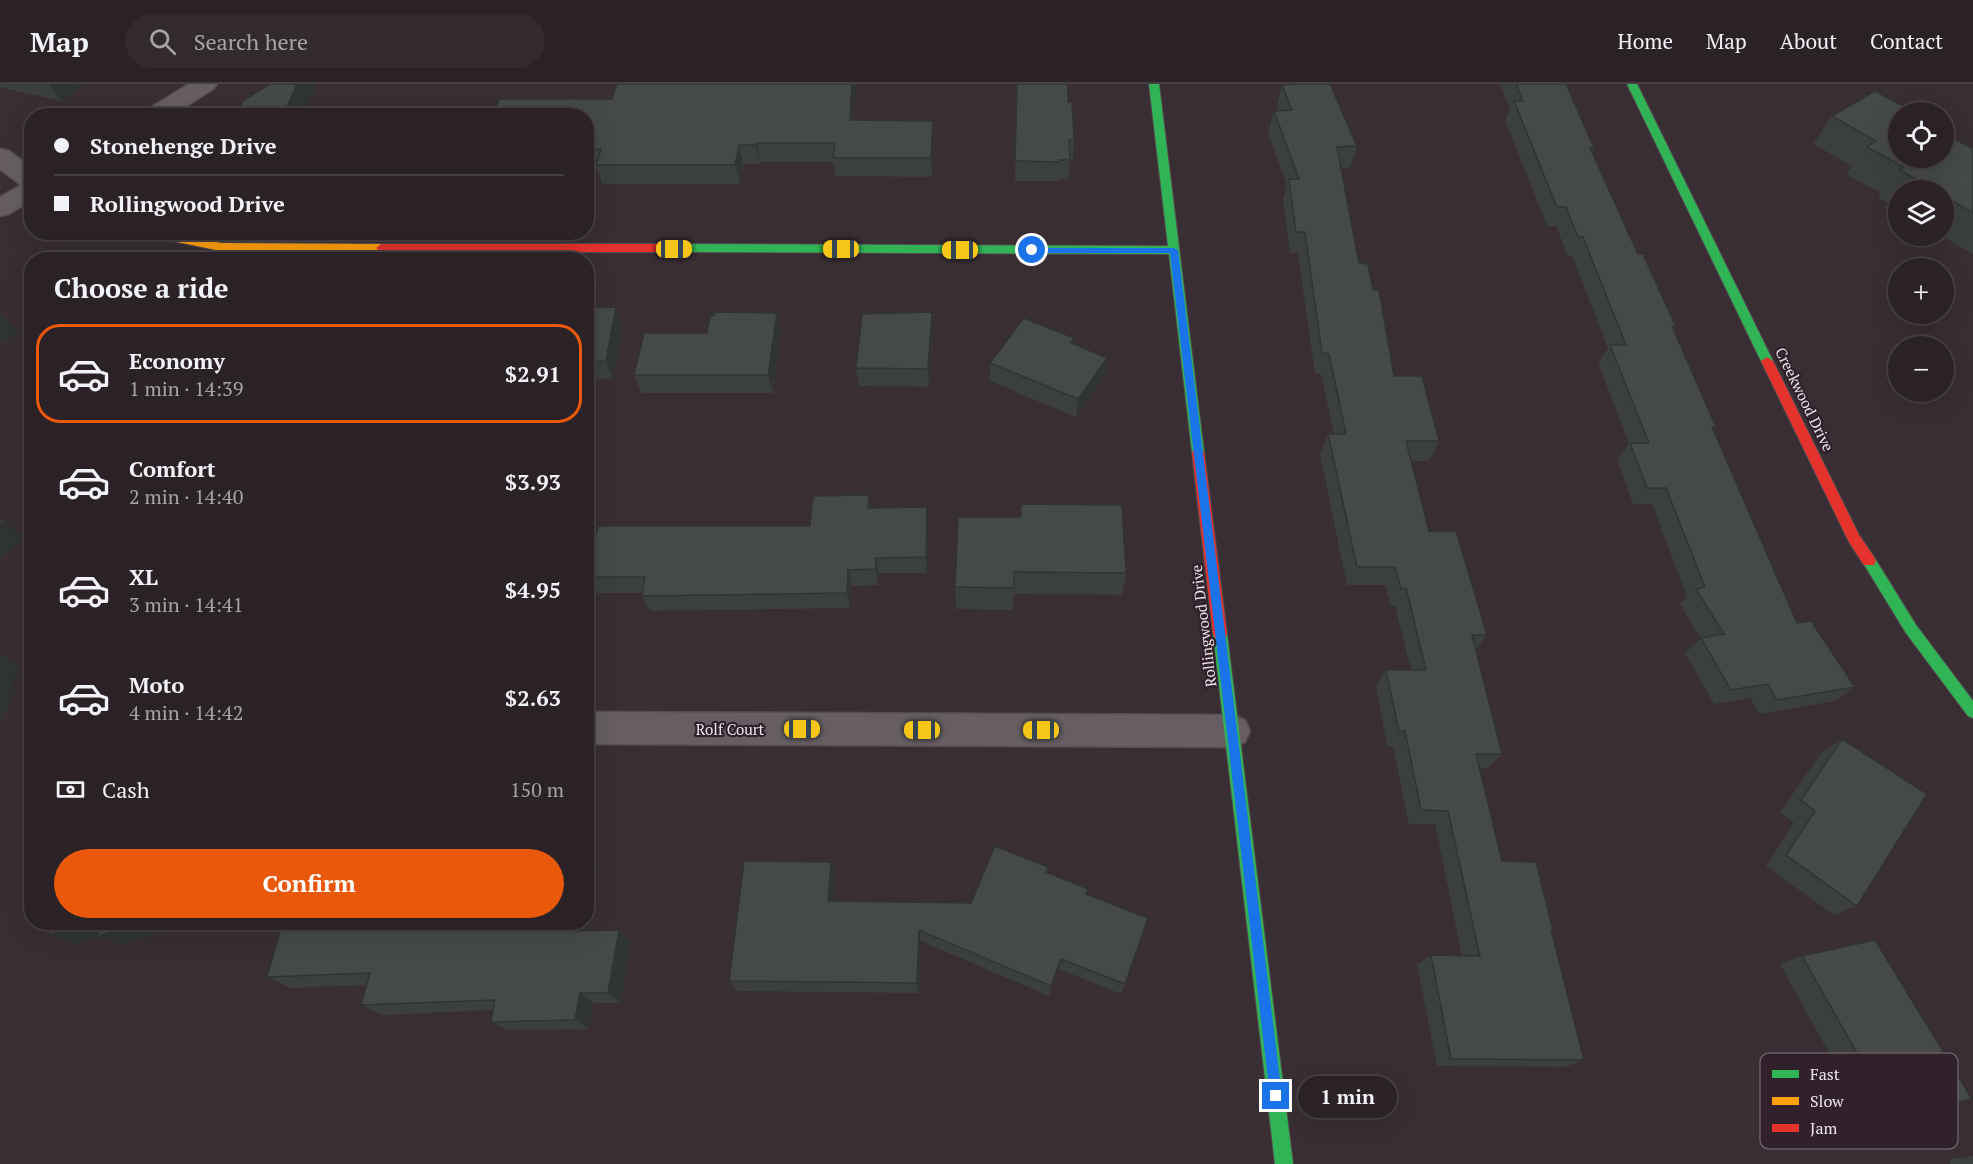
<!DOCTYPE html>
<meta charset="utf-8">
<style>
:root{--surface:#2a2226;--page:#322a2e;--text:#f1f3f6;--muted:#a5a4a7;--line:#463f43;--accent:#ea580c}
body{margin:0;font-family:"PT Serif",serif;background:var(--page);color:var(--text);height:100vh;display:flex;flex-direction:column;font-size:22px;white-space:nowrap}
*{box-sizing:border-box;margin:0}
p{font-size:20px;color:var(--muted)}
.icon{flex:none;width:33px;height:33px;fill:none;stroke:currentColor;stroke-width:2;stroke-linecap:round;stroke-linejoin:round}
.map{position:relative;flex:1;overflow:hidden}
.sheet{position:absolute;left:24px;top:168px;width:570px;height:678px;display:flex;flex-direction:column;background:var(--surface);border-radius:24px;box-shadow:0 6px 24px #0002,0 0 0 2px var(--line)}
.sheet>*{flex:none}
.top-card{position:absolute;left:24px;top:24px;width:570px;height:132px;border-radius:24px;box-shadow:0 6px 24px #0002,0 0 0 2px var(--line);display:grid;align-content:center;height:132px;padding:0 30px;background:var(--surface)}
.fabs{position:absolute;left:1888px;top:18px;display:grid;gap:12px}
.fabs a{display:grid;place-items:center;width:66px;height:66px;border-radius:50%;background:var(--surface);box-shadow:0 6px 24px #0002,0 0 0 2px var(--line);font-size:30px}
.end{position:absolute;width:27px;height:27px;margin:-14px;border:8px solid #1a73e8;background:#fff;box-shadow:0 0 0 3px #fff}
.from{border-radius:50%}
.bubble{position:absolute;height:42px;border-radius:21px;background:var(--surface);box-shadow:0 6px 24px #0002,0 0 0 2px var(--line);font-size:20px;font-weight:700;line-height:42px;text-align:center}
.car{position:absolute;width:18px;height:36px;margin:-18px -9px;border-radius:8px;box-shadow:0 0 4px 2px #0007;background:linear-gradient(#f5c518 24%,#345 0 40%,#f5c518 0 76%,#345 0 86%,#f5c518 0)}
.top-card b{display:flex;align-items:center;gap:21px;height:57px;font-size:22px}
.top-card b+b{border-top:2px solid var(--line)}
.top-card i{width:15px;height:15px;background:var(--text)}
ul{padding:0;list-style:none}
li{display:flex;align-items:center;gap:18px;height:99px;margin:0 12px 9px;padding:0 18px;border:3px solid transparent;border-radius:24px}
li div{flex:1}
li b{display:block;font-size:22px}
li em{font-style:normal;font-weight:700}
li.active{border-color:var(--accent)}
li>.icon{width:54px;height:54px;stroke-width:1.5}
h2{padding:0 30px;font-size:27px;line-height:72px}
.pay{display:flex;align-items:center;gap:15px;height:66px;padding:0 30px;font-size:22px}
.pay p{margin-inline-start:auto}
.primary-button{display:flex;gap:12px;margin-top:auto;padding:12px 30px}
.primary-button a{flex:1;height:69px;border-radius:36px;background:var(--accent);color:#fff;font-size:24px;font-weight:700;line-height:69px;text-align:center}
header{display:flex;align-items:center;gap:36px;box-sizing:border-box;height:84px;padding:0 30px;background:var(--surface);border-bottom:2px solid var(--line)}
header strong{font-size:28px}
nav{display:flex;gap:33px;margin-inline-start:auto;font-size:21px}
.search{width:420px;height:54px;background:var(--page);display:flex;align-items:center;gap:15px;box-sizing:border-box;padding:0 21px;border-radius:33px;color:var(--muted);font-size:22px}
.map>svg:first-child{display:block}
</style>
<header>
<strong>Map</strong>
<div class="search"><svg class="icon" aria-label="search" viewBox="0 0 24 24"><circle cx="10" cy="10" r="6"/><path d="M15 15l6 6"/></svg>Search here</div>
<nav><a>Home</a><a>Map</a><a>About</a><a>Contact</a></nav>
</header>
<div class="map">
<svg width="1973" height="1080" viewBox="0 0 1973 1080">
<rect width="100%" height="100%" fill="#382e33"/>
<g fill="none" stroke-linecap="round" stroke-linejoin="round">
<g stroke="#554d51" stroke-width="3">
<path id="street" d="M 189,0 L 217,0 L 213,5 L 171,32 L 141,32 L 145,27 Z
M 0,65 L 9,67 L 32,84 L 32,116 L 9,130 L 0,132 L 0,113 L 21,101 L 0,85 Z
M 586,628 L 1233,631 L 1245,636 L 1250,647 L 1245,658 L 1233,663 L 586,660 Z"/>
</g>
<g stroke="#554d51" stroke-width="2">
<path id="fast" d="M 1149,0 L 1159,0 L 1204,368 L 1202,371 L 1198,373 L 1192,368 L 1169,170 L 672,168 L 667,164 L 672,160 L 1168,162 Z
M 1627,0 L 1637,0 L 1773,277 L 1771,280 L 1767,281 L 1761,277 Z
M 1869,472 L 1874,473 L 1916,541 L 1973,617 L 1973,634 L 1968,632 L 1906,549 L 1862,477 L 1864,473 Z
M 1220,544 L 1225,546 L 1227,550 L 1293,1080 L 1275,1080 L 1213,550 L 1215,546 Z"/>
</g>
<g stroke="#554d51" stroke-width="2">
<path id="slow" d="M 143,148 L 168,148 L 221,159 L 381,160 L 386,164 L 381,168 L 221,167 L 148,152 Z"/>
</g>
<g stroke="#554d51" stroke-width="2">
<path id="jam" d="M 381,160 L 672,160 L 677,164 L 672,168 L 381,168 L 376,164 Z
M 1767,273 L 1773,277 L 1859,451 L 1874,473 L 1876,477 L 1874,481 L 1864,481 L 1849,458 L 1761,277 Z
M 1198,363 L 1204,368 L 1227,550 L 1225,554 L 1220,556 L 1215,554 L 1213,550 L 1192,368 Z"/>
</g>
<use href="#street" fill="#665e63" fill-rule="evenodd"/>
<use href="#fast" fill="#30b455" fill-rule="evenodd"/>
<use href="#slow" fill="#ff9f0a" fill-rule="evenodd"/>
<use href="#jam" fill="#e5322d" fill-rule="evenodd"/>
</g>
<path fill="#3b403f" d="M 0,0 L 83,0 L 62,17 L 0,3 Z
M 617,0 L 856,0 L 853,36 L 933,37 L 934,56 L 932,93 L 836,92 L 833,78 L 760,78 L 760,80 L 743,80 L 740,100 L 602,100 L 597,84 L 586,84 L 586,32 L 612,15 Z
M 1017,0 L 1068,18 L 1074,56 L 1073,76 L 1070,76 L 1068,95 L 1058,95 L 1058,97 L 1015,97 Z
M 1500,0 L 1566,0 L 1594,64 L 1592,68 L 1638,170 L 1676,243 L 1674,246 L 1716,343 L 1713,346 L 1797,539 L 1855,603 L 1835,617 L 1759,630 L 1750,614 L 1714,620 L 1685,569 L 1701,555 L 1680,520 L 1687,513 L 1652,420 L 1633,420 L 1617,376 L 1629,360 L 1598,279 L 1608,264 L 1572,172 L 1568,172 L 1556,142 L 1547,142 L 1505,36 L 1510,25 Z
M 1282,1 L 1357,62 L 1350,84 L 1341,84 L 1359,179 L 1373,206 L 1394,292 L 1439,357 L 1429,377 L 1411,377 L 1429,447 L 1487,551 L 1476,565 L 1502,670 L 1488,684 L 1480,684 L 1502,777 L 1553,846 L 1551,848 L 1584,976 L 1565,983 L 1437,982 L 1417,881 L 1431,871 L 1462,872 L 1435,740 L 1409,740 L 1393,662 L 1387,662 L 1376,602 L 1386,586 L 1411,586 L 1395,522 L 1391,522 L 1385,501 L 1347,501 L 1320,370 L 1328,350 L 1334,350 L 1321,290 L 1315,290 L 1298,169 L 1290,169 L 1283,116 L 1287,101 L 1268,49 L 1274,27 L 1279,27 L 1277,23 Z
M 1899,28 L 1973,65 L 1973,170 L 1942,152 L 1944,152 L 1944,106 L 1899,106 L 1899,126 L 1878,113 L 1881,109 L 1846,90 L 1852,82 L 1813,60 L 1832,32 Z
M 616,223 L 623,241 L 613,295 L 586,296 L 586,224 Z
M 932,228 L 933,247 L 929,303 L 859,302 L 856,284 Z
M 781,247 L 773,309 L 641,309 L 634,291 L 707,249 Z
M 1074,254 L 1073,260 L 1105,292 L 1076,333 L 990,297 L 990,279 Z
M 869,411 L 871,424 L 928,440 L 927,489 L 878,489 L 878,501 L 851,502 L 850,524 L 650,527 L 642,512 L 642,509 L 595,509 L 586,493 L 586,492 L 810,442 Z
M 1021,420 L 1126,489 L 1122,511 L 1014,510 L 1013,526 L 956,525 L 955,503 L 1020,433 Z
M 1842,655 L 1857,822 L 1834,831 L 1766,782 L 1794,739 L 1780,728 L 1822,668 Z
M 831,778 L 836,791 L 834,817 L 971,819 L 1048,783 L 1048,789 L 1086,810 L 1125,900 L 1121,910 L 1059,885 L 1049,912 L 921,857 L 919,909 L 738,907 L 729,897 Z
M 597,785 L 586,847 L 619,846 L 631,858 L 621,919 L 594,919 L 589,945 L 507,946 L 491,938 L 493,926 L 382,931 L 361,921 L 367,901 L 291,904 L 267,893 Z
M 1875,856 L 1896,1031 L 1870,1036 L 1840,981 L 1836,982 L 1780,880 L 1802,872 Z
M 1973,1072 L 1973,1080 L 1950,1080 L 1951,1075 Z"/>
<path fill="#303433" d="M 48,0 L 83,0 L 62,17 Z
M 297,0 L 317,0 L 303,32 L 283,32 Z
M 852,0 L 856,0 L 852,55 L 850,36 Z
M 933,37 L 934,56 L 932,93 L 931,74 Z
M 757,59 L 760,78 L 760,80 L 756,61 Z
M 739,61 L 743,80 L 740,100 L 735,81 Z
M 616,223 L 623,241 L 613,295 L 606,277 Z
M 932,228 L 933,247 L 929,303 L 928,285 Z
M 1,229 L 20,248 L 0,261 L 0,230 Z
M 777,229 L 781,247 L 773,309 L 768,291 Z
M 1107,274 L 1105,292 L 1076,333 L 1078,315 Z
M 869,411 L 871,428 L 868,424 Z
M 927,423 L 928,440 L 927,489 L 926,473 Z
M 5,438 L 26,454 L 0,474 L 0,441 Z
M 876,474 L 878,489 L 878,501 L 876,485 Z
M 848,486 L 851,502 L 850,524 L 847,509 Z
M 0,569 L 20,582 L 12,601 L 17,603 L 0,641 Z
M 586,774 L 597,785 L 584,858 L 570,847 L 572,838 L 586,838 Z
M 831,778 L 836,791 L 833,829 L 828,817 Z
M 94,838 L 199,838 L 121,861 L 100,853 L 75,860 L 50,851 Z
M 619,846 L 631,858 L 621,919 L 608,909 Z
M 919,846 L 921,857 L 919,909 L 917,899 Z
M 1061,875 L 1059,885 L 1049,912 L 1051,902 Z
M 580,909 L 594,919 L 589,945 L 575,936 Z"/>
<path fill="#454a49" stroke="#303433" stroke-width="1.5" d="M 270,0 L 297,0 L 283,32 L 236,32 L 243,17 Z
M 617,0 L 852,0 L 850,36 L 933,37 L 931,74 L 833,74 L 835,59 L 757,59 L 756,61 L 739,61 L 735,81 L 596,81 L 601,65 L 586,65 L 586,32 L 493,32 L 499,15 L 612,15 Z
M 1017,0 L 1068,0 L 1068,18 L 1072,18 L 1074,56 L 1069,56 L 1070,76 L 1059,76 L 1059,78 L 1015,77 Z
M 1297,0 L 1330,0 L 1357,62 L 1337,63 L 1359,179 L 1368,180 L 1373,206 L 1379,206 L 1394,292 L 1422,292 L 1439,357 L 1406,357 L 1429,447 L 1456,447 L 1487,551 L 1472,551 L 1502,670 L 1476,670 L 1502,777 L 1536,778 L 1553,846 L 1551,846 L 1584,976 L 1451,975 L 1431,871 L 1480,872 L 1448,727 L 1421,726 L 1405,647 L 1399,647 L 1386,586 L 1426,586 L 1406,504 L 1401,505 L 1395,483 L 1357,483 L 1328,350 L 1346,350 L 1329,270 L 1322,269 L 1305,148 L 1296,148 L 1289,95 L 1299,95 L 1274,27 L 1292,26 L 1282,1 Z
M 1516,0 L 1566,0 L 1594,64 L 1590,64 L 1638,170 L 1643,170 L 1676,243 L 1672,242 L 1716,343 L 1712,343 L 1797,539 L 1811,537 L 1855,603 L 1777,616 L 1768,600 L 1731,606 L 1701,554 L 1724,550 L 1696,505 L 1705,503 L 1666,404 L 1647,404 L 1630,359 L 1649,359 L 1610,261 L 1626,261 L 1583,153 L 1578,153 L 1566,123 L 1557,123 L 1514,17 L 1523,17 Z
M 1875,7 L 1915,28 L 1899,28 L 1899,74 L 1944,74 L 1944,49 L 1973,65 L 1973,129 L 1944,112 L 1944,106 L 1935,106 L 1900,86 L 1904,83 L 1867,63 L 1876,57 L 1832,32 Z
M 616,223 L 606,277 L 586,278 L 586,224 Z
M 715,228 L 777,229 L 768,291 L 634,291 L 644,249 L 707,249 L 710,232 L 714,232 Z
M 932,228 L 928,285 L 856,284 L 862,230 Z
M 1024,234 L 1074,254 L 1071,259 L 1107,274 L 1078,315 L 990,279 Z
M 869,411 L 868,424 L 927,423 L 926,473 L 876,474 L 876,485 L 848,486 L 847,509 L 642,512 L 645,493 L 586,493 L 598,442 L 810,442 L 813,412 Z
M 1021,420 L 1122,421 L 1126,489 L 1014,488 L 1014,504 L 955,503 L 958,433 L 1021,433 Z
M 0,434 L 5,438 L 0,441 Z
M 1842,655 L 1927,710 L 1857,822 L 1786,771 L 1815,727 L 1801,716 Z
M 995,762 L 1048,783 L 1046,788 L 1088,805 L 1086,810 L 1148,834 L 1125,900 L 1061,875 L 1051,902 L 919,846 L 917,899 L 729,897 L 744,777 L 831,778 L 828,817 L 971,819 Z
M 51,838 L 94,838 L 50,851 Z
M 98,838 L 145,838 L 98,852 Z
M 283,838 L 572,838 L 570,847 L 619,846 L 608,909 L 580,909 L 575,936 L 491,938 L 495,916 L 361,921 L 370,889 L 267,893 Z
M 1875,856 L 1972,1015 L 1896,1031 L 1864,975 L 1861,976 L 1802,872 Z"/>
<path fill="#1a73e8" d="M 1029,164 L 1174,164 L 1178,166 L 1282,1012 L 1276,1018 L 1270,1012 L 1170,169 L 1032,169 L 1028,166 Z"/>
<g text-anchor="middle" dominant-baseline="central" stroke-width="4.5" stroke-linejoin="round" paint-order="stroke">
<g font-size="15" fill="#efe4ea" stroke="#31212a">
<text transform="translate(1805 315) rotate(64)">Creekwood Drive</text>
<text transform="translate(1203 542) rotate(-97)">Rollingwood Drive</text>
<text x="730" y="645">Rolf Court</text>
</g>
</g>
<rect x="1760" y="969" width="198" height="96" rx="9" fill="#31212a" stroke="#6a5c64" stroke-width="1.5"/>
<rect x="1772" y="986" width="27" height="8" fill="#30b455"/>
<rect x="1772" y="1013" width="27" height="8" fill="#ff9f0a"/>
<rect x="1772" y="1040" width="27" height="8" fill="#e5322d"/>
<g font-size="16" fill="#efe4ea">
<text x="1810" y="996">Fast</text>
<text x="1810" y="1023">Slow</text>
<text x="1810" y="1050">Jam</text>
</g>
</svg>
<div class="fabs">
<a><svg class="icon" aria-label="locate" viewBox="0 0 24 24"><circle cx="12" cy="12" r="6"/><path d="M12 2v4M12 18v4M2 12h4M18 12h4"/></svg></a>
<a><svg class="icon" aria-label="layers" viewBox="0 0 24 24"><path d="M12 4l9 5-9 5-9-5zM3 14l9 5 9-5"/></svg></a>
<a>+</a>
<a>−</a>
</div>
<i class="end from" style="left:1032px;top:166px"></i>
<i class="end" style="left:1276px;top:1012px"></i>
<div class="bubble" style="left:1298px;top:992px;width:99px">1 min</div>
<i class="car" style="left:674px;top:165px;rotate:90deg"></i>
<i class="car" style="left:841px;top:165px;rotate:270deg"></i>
<i class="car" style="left:960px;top:166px;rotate:270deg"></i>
<i class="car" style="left:802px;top:645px;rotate:90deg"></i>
<i class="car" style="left:922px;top:646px;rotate:270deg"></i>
<i class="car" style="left:1041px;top:646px;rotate:270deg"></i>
<div class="top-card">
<b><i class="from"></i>Stonehenge Drive</b>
<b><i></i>Rollingwood Drive</b>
</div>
<section class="sheet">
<h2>Choose a ride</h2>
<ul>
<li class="active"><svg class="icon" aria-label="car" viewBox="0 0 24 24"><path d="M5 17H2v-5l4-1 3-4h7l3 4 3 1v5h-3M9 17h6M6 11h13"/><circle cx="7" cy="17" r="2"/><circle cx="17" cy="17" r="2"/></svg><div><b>Economy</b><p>1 min · 14:39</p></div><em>$2.91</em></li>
<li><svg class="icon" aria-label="car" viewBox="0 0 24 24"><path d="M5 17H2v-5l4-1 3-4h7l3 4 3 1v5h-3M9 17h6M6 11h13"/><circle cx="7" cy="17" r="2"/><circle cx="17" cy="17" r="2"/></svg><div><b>Comfort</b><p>2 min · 14:40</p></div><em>$3.93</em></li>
<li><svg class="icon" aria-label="car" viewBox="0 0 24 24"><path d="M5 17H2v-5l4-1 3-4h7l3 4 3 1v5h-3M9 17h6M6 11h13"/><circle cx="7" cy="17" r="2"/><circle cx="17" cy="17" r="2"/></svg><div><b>XL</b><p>3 min · 14:41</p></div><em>$4.95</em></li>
<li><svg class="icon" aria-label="car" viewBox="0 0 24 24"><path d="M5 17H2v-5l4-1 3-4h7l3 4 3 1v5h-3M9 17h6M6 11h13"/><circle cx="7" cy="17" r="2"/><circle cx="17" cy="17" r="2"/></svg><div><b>Moto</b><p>4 min · 14:42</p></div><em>$2.63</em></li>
</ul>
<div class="pay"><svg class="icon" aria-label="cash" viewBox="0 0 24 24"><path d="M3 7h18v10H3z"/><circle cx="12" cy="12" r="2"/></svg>Cash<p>150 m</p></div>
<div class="primary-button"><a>Confirm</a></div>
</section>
</div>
